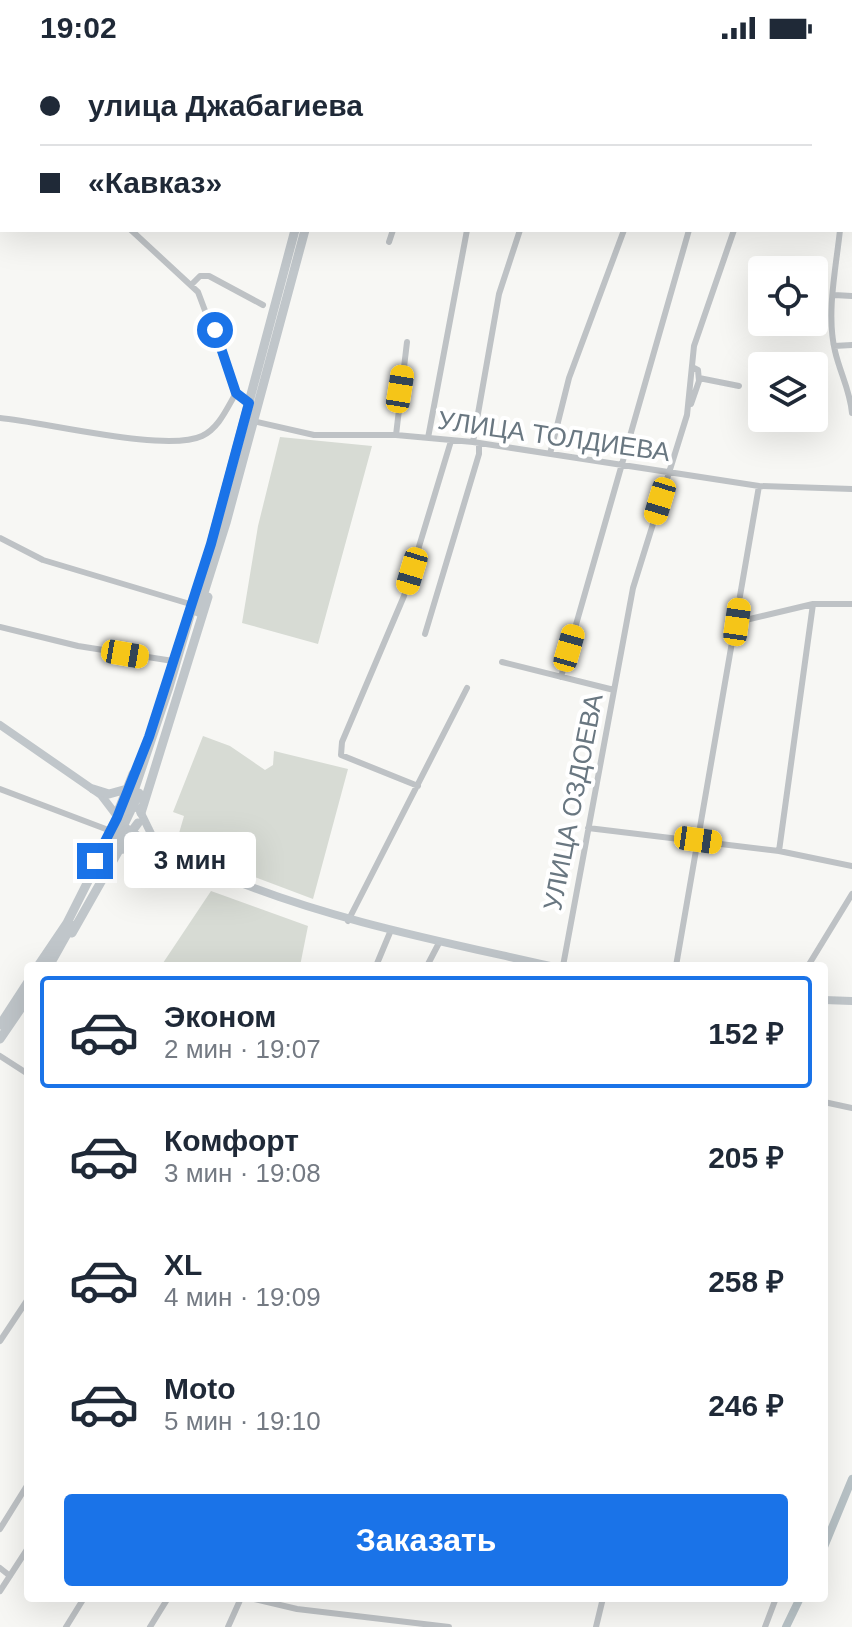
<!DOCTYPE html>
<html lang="ru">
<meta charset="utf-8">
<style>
:root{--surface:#fff;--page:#f6f6f7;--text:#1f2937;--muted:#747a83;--line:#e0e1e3;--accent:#1a73e8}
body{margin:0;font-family:Helvetica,sans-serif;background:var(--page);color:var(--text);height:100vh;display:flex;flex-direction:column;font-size:30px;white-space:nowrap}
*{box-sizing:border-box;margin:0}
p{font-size:26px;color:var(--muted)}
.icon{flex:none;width:44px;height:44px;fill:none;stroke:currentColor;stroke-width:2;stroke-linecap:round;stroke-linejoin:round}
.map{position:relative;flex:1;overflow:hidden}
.sheet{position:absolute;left:24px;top:906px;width:804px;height:640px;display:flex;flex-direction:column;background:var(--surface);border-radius:8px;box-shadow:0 8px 32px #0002}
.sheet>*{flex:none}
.hud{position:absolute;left:0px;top:0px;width:852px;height:176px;box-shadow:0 8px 32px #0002;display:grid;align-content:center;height:176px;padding:0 40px;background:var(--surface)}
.tools{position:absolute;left:748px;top:200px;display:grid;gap:16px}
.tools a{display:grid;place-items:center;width:80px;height:80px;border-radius:8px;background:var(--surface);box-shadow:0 8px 32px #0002;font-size:40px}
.end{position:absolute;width:36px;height:36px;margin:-18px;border:10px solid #1a73e8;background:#fff;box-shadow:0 0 0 4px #fff}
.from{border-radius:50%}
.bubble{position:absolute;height:56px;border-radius:8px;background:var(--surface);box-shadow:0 8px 32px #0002;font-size:26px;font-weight:700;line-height:56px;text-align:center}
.car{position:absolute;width:24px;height:48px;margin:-24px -12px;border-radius:10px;box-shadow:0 0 6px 2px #0007;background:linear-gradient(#f5c518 24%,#345 0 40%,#f5c518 0 76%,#345 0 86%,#f5c518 0)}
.hud b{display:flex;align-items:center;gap:28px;height:76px;font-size:30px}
.hud b+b{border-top:2px solid var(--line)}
.hud i{width:20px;height:20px;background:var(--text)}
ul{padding:14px 0 0;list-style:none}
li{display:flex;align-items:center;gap:24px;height:112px;margin:0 16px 12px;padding:0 24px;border:4px solid transparent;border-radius:8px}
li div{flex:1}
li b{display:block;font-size:30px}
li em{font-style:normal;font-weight:700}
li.on{border-color:var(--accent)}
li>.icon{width:72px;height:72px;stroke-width:1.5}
.button{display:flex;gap:16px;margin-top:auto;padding:16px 40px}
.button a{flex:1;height:92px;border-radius:8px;background:var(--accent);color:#fff;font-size:32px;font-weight:700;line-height:92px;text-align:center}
.status{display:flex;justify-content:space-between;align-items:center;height:56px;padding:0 40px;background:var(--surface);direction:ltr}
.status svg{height:22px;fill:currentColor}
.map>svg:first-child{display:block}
</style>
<div class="status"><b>19:02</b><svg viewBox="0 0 49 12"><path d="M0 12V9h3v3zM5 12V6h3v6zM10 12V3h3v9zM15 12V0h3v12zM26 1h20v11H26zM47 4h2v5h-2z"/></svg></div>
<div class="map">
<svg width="852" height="1571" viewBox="0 0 852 1571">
<rect width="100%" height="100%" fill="#f7f7f4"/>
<path fill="#d7dbd4" d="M 280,381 L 372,390 L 318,588 L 242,567 L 258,470 Z
M 203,680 L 230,690 L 265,714 L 273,709 L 274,695 L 348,713 L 313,843 L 175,791 L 184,760 L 173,756 Z
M 211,835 L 308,870 L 300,910 L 161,910 Z"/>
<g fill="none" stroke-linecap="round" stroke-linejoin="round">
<path stroke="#b8c2c6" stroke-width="8" d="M 824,1491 L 852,1423
M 786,1571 L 800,1542"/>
<path stroke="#bec2c5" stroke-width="6" d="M 239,0 L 245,2
M 68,2 L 70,0
M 338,2 L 338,0
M 494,2 L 495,0
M 555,2 L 556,0
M 607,2 L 608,0
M 764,2 L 765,0
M 819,2 L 819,0
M 0,11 L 2,14
M 850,15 L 852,16
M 0,51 L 2,50
M 850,81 L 852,60
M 131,174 L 198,236 L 236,337 L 249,347
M 840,174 C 836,212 826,258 835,295 C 840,317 850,334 852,357
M 389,186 L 393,174
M 191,229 L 200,220 L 209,220 L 263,249
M 834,239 L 852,240
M 834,290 L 852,289
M 699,322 L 739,330
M 691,348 L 699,325 L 698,314 L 692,311
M 0,362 C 45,366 166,397 202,380 C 219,372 227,352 236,337
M 253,365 L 314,379 L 396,379 L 473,386 L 759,430 L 852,433
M 396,379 L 407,286
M 428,382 L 467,174
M 473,386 L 499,238 L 520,174
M 550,398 L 569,322 L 624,174
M 0,482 L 43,504 L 190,548
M 737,566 L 813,548 L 852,548
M 0,571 L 78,590 L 173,605
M 425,578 L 479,398 L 479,387
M 502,606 L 614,634
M 561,621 L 689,174
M 418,730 L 341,699 L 342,686 L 404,540 L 451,385
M 0,733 L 111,775
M 588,772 L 779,795 L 852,810
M 779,795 L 813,548
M 348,865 L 467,632
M 376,910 L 391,874
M 427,910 L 440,885
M 563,910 L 633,532 L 687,359 L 694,290 L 734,174
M 676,910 L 759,430
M 808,910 L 852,838
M 0,1000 L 28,1018
M 824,1046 L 852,1052
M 0,1285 L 28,1243
M 0,1473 L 28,1428
M 0,1512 L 10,1520
M 0,1535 L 28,1492
M 250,1542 L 297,1553 L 449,1571
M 66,1571 L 84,1542
M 150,1571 L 168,1542
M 228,1571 L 241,1542
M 596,1571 L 603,1542
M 765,1571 L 776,1542"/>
<path stroke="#c0c6ca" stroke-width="8" d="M 0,669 L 101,739 L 117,760
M 128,748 L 139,753 L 157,790
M 128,773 C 159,795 191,807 226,821 C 330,864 440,885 550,910
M 824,944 L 852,945"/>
<path stroke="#c0c6ca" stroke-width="9" d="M 346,2 L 347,0
M 362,2 L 363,0
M 198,556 L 226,467 L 305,174
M 93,733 L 109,738 L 127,733
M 119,753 L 133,718
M 141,757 L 208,541
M 118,794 L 139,790 L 163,797
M 109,800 L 139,737
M 72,877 L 123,787 L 138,767
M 38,910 L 67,867 L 135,732 L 169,631 L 211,488 L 295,174
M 49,910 L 72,869
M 0,969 L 28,926
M 0,983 L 28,942"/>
</g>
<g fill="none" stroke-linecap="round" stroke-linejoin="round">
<path stroke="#1a73e8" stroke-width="10" d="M 95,805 L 117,762 L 149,681 L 211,488 L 249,347 L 236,337 L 215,274"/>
</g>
<g text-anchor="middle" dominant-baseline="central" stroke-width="8" stroke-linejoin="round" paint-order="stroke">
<g font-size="26" fill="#697781" stroke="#fff">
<text transform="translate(554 380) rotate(8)">УЛИЦА ТОЛДИЕВА</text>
<text transform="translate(573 746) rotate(-79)">УЛИЦА ОЗДОЕВА</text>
</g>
</g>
</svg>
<div class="tools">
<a><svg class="icon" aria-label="locate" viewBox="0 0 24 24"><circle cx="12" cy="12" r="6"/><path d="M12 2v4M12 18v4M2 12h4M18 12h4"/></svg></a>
<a><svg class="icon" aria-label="layers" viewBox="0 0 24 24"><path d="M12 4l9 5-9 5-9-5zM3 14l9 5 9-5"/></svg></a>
</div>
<i class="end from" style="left:215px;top:274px"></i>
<i class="end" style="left:95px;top:805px"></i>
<div class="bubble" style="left:124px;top:776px;width:132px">3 мин</div>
<i class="car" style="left:400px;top:333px;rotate:9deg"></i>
<i class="car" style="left:660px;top:445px;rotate:197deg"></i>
<i class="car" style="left:412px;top:515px;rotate:197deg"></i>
<i class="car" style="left:737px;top:566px;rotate:8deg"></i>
<i class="car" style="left:569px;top:592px;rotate:16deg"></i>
<i class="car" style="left:125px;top:598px;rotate:100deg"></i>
<i class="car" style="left:698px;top:784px;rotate:98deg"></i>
<div class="hud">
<b><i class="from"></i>улица Джабагиева</b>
<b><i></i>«Кавказ»</b>
</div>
<section class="sheet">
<ul>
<li class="on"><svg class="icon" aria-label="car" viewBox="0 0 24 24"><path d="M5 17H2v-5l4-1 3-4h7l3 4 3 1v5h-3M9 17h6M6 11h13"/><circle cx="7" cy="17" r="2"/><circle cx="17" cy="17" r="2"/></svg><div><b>Эконом</b><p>2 мин · 19:07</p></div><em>152 ₽</em></li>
<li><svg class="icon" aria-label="car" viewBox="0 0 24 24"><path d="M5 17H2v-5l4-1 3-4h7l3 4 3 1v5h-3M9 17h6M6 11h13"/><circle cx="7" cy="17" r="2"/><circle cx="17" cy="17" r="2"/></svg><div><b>Комфорт</b><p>3 мин · 19:08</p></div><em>205 ₽</em></li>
<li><svg class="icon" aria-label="car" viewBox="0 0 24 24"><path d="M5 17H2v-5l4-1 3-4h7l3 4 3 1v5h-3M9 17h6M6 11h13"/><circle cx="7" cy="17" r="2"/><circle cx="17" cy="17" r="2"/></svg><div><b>XL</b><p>4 мин · 19:09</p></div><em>258 ₽</em></li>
<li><svg class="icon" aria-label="car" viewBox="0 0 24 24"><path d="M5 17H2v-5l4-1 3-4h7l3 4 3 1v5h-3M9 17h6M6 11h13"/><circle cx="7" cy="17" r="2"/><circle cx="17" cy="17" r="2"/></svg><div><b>Moto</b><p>5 мин · 19:10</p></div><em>246 ₽</em></li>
</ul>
<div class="button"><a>Заказать</a></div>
</section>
</div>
